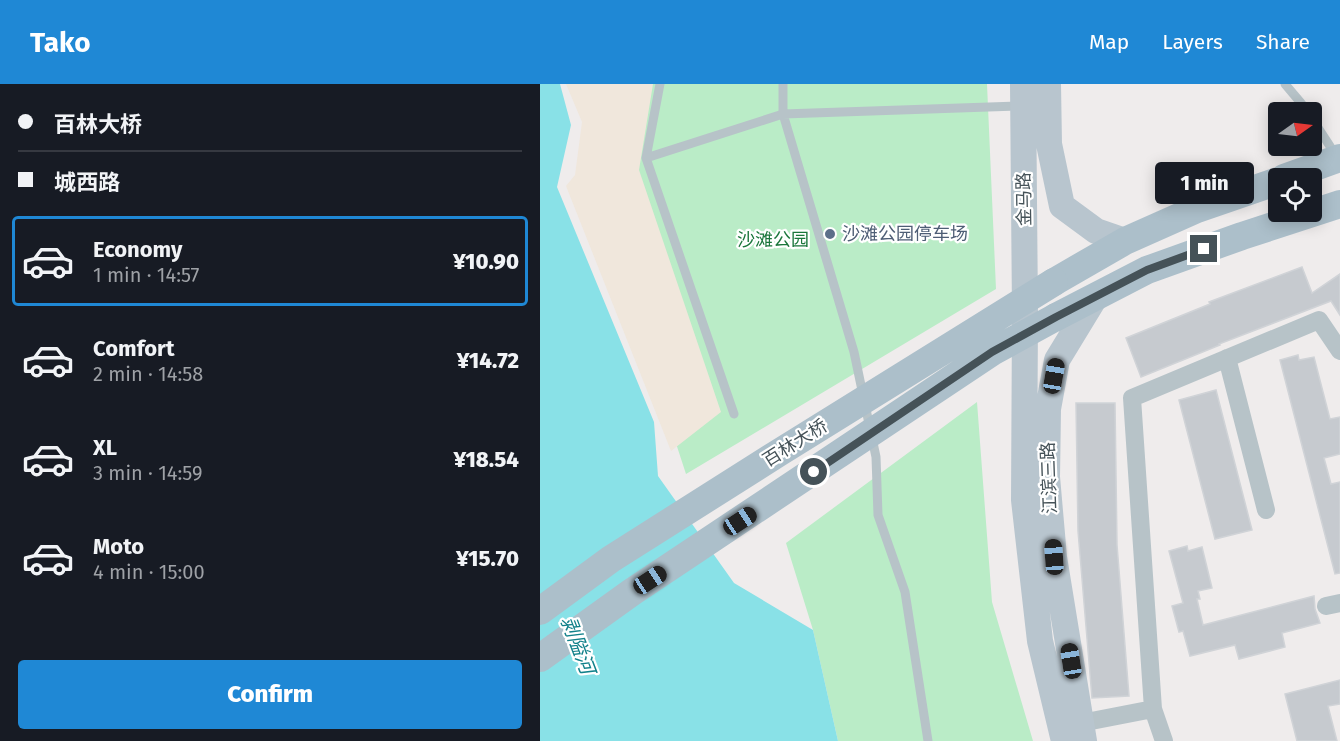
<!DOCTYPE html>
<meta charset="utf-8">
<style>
:root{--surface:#171b24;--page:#242831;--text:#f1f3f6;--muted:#9ea1a6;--line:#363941;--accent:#1f88d5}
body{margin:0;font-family:"Fira Sans","Noto Sans SC",sans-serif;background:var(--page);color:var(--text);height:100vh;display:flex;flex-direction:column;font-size:22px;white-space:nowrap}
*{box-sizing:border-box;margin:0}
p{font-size:20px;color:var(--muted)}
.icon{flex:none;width:33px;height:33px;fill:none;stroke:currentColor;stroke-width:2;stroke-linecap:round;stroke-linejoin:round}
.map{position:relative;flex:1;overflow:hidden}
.drawer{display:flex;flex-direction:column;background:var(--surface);width:540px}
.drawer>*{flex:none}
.guide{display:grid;align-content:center;height:132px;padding:0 18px;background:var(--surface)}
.needle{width:39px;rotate:76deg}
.buttons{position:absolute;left:728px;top:18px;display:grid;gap:12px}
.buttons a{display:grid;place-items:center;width:54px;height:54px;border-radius:6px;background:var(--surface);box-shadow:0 3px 15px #0003;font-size:30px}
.end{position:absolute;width:27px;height:27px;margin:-14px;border:8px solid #455258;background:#fff;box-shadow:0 0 0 3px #fff}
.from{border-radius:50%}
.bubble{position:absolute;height:42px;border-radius:6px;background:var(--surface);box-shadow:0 3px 15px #0003;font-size:20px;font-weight:800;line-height:42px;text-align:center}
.car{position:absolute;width:18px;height:36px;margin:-18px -9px;border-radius:8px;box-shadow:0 0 4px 2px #0007;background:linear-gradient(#222 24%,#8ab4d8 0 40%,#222 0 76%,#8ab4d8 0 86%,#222 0)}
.guide b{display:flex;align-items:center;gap:21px;height:57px;font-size:22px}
.guide b+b{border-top:2px solid var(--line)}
.guide i{width:15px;height:15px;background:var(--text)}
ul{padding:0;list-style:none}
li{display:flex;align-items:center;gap:18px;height:90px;margin:0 12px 9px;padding:0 6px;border:3px solid transparent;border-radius:6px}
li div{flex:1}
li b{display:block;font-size:22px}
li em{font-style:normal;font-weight:800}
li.on{border-color:var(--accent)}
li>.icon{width:54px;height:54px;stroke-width:1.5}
.action{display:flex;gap:12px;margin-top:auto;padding:12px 18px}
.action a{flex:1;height:69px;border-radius:6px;background:var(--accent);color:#fff;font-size:24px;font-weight:800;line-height:69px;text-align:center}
header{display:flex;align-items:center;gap:36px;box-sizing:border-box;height:84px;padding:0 30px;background:var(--accent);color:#fff}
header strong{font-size:28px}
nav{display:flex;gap:33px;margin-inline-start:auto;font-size:21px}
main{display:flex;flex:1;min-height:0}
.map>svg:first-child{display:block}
</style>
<header>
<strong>Tako</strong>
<nav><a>Map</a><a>Layers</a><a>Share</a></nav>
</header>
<main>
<section class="drawer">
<div class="guide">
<b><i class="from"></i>百林大桥</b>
<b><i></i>城西路</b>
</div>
<ul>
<li class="on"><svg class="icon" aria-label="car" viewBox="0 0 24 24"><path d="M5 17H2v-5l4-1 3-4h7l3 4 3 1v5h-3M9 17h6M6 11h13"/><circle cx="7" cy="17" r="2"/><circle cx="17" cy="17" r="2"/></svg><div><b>Economy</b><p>1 min · 14:57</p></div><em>¥10.90</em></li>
<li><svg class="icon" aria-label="car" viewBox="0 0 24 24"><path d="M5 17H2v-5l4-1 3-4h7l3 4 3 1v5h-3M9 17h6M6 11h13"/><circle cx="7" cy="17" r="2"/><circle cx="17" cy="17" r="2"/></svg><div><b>Comfort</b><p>2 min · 14:58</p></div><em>¥14.72</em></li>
<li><svg class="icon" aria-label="car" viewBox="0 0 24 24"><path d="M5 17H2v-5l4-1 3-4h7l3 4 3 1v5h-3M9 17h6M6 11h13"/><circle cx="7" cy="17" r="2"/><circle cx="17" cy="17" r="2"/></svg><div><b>XL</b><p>3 min · 14:59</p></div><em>¥18.54</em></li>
<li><svg class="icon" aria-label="car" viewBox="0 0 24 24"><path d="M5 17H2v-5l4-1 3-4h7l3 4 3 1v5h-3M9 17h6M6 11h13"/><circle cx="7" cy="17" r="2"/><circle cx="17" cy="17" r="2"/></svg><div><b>Moto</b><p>4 min · 15:00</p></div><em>¥15.70</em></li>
</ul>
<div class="action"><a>Confirm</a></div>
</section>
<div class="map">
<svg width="800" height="657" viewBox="0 0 800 657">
<rect width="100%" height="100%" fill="#efecec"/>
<path fill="#baecc7" d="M 36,0 L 447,0 L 456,205 L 146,390 L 49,93 L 54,39 Z
M 437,318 L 452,518 L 493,657 L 298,657 L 273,546 L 246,459 Z"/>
<path fill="#f0e7dc" d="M 26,0 L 113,0 L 99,86 L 181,328 L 131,367 L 26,102 L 35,91 L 42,38 Z"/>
<path fill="#89e1e7" d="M 0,0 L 20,0 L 31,41 L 17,103 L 114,338 L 118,392 L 194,499 L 273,546 L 298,657 L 0,657 Z"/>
<path fill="#c6cacf" stroke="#d0d3d7" stroke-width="1.5" d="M 762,183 L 772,209 L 800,190 L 800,231 L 791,217 L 679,260 L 680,261 L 601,293 L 586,254 L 670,220 L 669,218 Z
M 758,271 L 759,276 L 774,273 L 790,335 L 800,333 L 800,370 L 784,374 L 791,400 L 800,398 L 800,489 L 795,490 L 740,276 Z
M 676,306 L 712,446 L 675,455 L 639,316 Z
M 536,319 L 575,319 L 577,461 L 589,612 L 552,614 L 538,447 Z
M 647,462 L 648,467 L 662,463 L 672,504 L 658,507 L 660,515 L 657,515 L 663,541 L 774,512 L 775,525 L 780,539 L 742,549 L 745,563 L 699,575 L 695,561 L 650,572 L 643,547 L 639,548 L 632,522 L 643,519 L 629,467 Z
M 800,596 L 800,620 L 788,622 L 797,657 L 757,657 L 745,610 Z"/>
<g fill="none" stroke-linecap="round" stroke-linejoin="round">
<path stroke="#b7c3c8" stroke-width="9" d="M 120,0 L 106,74 L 194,330
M 243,0 L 243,30 L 314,268 L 336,373 L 338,431 L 365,508 L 388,657
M 745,0 L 761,19 L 768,28
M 771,33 L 797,73
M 106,74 L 243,30 L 480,22"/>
<path stroke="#b7c3c8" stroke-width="18" d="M 687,274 L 726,426
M 786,522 L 800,519
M 613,625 L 624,657
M 541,639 L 613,625 L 592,314 L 779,236 L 800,267"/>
<path stroke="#b8c5ce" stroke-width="26" d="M 483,0 L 485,230 L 484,416 L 500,557 L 524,657
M 508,0 L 509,60 L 522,122 L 556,147 L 585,157
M 544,657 L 514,473 L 507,393 L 508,325 L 517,276 L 556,212"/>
<path stroke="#acbfca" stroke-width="28" d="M 744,94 L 800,74
M 514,198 L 585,157 L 657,125 L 738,97
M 516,233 L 607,186 L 702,152 L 800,120"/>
<path stroke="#acbfca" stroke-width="28" d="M 0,527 L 71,475 L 240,368 L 514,198
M 0,574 L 92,508 L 452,268 L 516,233"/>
</g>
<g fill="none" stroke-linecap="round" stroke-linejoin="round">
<path stroke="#455258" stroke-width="8" d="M 274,388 L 452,268 L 516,233 L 607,186 L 664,165"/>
</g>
<circle fill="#5c6f8a" stroke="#fff" stroke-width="2" cx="290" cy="150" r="6"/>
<g text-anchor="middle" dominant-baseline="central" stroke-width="4.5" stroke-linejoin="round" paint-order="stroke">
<g font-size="18" fill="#455258" stroke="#fff">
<text transform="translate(484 115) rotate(-91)">金马路</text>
<text transform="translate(255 359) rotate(-32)">百林大桥</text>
<text transform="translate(509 394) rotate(-92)">江滨三路</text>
</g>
<g font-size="18" fill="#4e5e75" stroke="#fff" text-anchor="start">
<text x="302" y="150">沙滩公园停车场</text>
</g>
<g font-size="18" fill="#1a763b" stroke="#fff">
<text x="233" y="156">沙滩公园</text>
</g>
<g font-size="20" font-style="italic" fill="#11818a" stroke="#fff">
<text transform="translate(38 561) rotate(69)">剥隘河</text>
</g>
</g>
</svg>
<div class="buttons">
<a><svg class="needle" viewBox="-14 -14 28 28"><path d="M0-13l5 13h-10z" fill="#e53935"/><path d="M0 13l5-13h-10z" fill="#9ea1a6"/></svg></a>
<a><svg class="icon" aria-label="locate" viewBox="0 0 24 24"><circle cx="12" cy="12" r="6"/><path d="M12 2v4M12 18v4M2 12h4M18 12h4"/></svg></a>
</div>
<i class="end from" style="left:274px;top:388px"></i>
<i class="end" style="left:664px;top:165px"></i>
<div class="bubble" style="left:615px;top:78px;width:99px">1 min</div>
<i class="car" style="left:514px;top:292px;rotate:10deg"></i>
<i class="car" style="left:200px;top:437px;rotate:57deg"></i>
<i class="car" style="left:514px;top:473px;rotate:356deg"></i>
<i class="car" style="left:110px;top:496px;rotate:57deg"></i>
<i class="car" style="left:531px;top:577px;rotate:351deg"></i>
</div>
</main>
